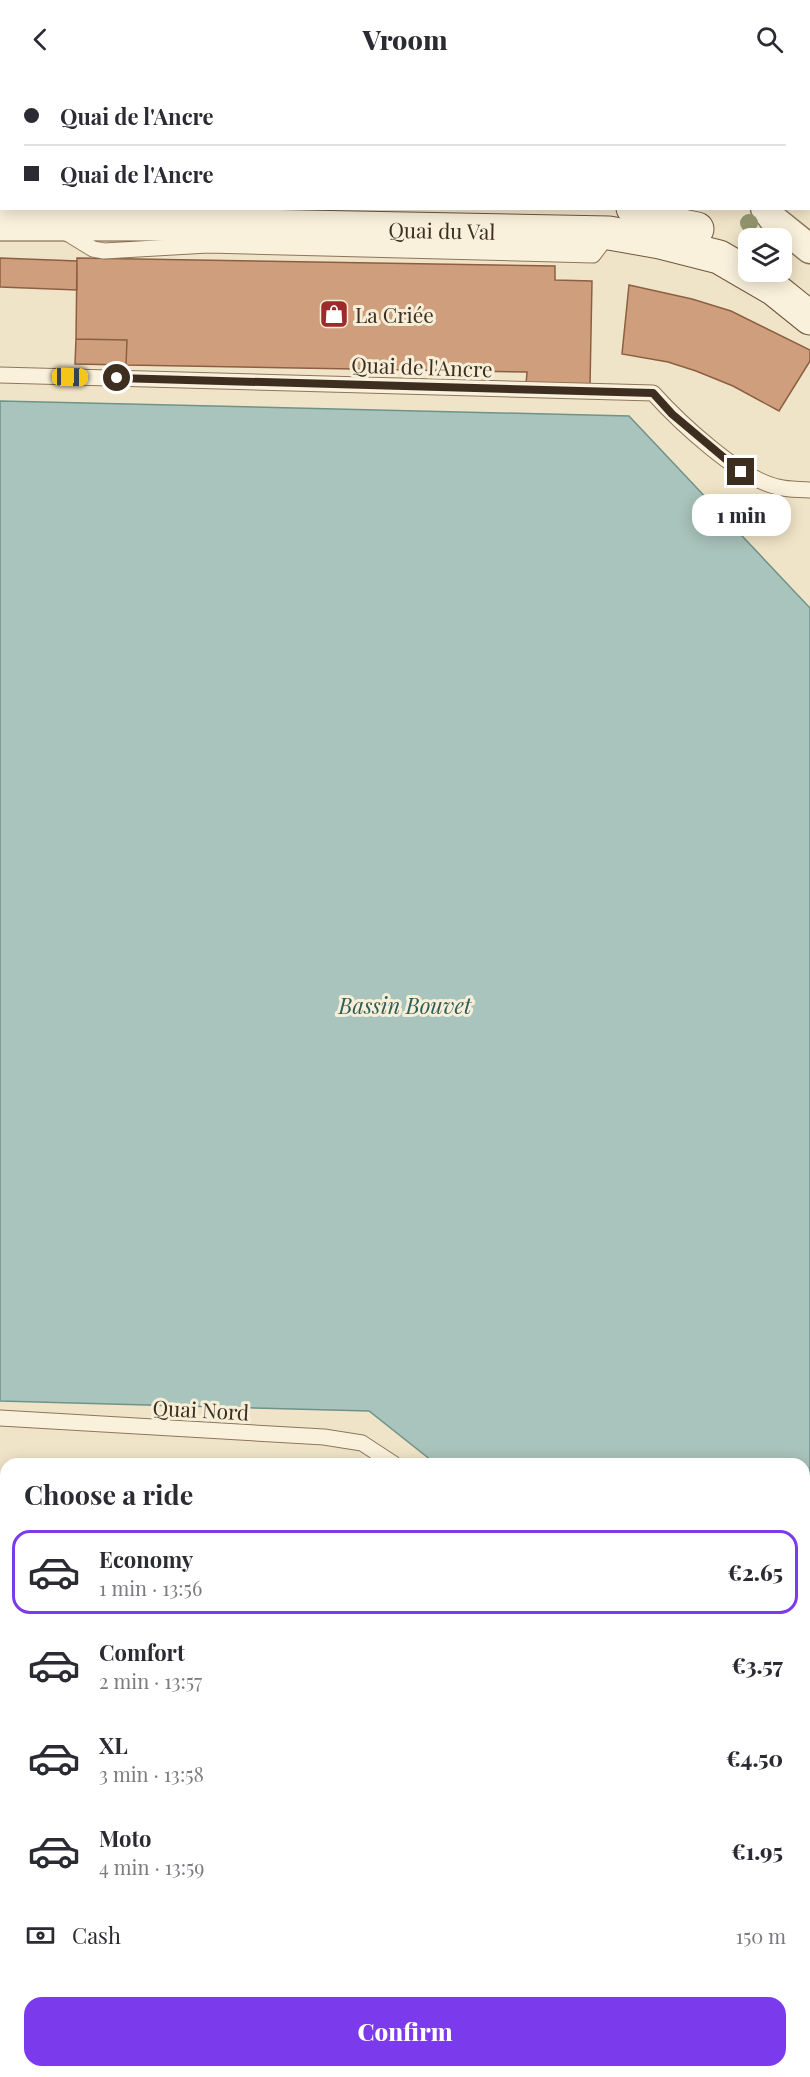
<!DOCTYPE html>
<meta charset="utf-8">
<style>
:root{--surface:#fff;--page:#f2f2f3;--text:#2b2b33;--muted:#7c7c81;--line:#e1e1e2;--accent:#7c3aed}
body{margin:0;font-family:"Playfair Display",serif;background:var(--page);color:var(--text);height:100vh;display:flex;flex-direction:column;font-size:22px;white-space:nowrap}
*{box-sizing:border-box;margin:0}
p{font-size:20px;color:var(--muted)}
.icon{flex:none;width:33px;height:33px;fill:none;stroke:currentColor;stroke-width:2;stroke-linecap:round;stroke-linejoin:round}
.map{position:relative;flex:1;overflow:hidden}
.sheet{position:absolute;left:0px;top:1380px;width:810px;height:620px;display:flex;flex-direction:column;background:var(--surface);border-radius:18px 18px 0 0;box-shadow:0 3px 15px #0003}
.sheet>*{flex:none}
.top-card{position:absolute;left:0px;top:0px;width:810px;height:132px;box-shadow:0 3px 15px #0003;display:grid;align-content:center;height:132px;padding:0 24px;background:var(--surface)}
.tools{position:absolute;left:738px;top:150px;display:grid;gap:12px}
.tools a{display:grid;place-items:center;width:54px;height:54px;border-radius:12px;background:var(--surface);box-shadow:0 3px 15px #0003;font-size:30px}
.end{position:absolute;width:27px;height:27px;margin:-14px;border:8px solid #3d2e20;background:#fff;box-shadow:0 0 0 3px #fff}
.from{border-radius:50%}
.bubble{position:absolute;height:42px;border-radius:18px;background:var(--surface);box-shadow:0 3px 15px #0003;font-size:20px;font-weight:800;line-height:42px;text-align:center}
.car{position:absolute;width:18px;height:36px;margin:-18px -9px;border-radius:8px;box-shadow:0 0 4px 2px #0007;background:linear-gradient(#f5c518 24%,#345 0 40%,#f5c518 0 76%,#345 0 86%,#f5c518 0)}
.top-card b{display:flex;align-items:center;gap:21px;height:57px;font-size:22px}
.top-card b+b{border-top:2px solid var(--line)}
.top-card i{width:15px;height:15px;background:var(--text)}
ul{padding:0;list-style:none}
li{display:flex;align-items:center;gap:18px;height:84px;margin:0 12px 9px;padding:0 12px;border:3px solid transparent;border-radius:18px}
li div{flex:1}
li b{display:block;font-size:22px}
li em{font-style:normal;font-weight:800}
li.selected{border-color:var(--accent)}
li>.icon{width:54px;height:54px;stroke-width:1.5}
h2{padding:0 24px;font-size:27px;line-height:72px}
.pay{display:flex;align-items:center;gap:15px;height:66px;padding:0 24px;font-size:22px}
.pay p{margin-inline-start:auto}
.cta{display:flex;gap:12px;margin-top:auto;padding:12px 24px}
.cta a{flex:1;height:69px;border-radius:18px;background:var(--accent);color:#fff;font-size:24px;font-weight:800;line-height:69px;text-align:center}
header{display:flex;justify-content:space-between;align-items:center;height:78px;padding:0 24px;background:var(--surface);font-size:27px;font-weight:800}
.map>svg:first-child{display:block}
</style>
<header><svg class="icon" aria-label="back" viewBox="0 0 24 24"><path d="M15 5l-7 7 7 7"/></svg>Vroom<svg class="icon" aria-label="search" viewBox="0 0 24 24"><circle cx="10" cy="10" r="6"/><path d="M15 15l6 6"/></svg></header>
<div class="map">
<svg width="810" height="1999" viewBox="0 0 810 1999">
<rect width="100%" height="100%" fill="#f0e4c8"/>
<path fill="#a9c4bc" stroke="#6f938a" stroke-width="1.5" d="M 0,323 L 629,338 L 810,530 L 810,1684 L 804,1680 L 804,1386 L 436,1386 L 369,1333 L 0,1323 Z"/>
<path fill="#cf9f7d" stroke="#8d5f41" stroke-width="1.5" d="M 25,0 L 91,0 L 91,2 Z
M 743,0 L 783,0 L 783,2 L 743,2 Z
M 0,180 L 77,183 L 77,212 L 0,209 Z
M 77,180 L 555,188 L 555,202 L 592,203 L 590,308 L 526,307 L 527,294 L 126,287 L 127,262 L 76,261 Z
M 629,207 L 692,221 L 731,233 L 810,272 L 810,283 L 779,333 L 733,308 L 696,293 L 668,284 L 622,276 Z
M 76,261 L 127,262 L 126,287 L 75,286 Z
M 5,1688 L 6,1728 L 0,1735 L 0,1695 Z
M 0,1749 L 3,1752 L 6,1749 L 6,1797 L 0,1805 Z
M 804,1868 L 810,1873 L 810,1896 L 804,1904 Z
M 42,1994 L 504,1994 L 511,1999 L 48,1999 Z
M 672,1994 L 734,1994 L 729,1999 L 679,1999 Z"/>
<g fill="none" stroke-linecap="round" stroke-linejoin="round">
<g stroke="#8d765c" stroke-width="17">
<path id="lane" d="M 62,152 L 93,171 L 104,173 L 208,167 L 593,177 L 609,156
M 0,297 L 653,315 C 679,344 740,401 778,409 C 788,412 799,411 810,412
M 0,1340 L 324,1359 L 362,1365 L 394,1386
M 0,1463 L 6,1463
M 0,1519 L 6,1523
M 804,1709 L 810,1714
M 804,1834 L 810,1838
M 0,1913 L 6,1917
M 0,1968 L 6,1960
M 636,1994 L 644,1999"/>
</g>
<g stroke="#8d765c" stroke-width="31">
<path id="street" d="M 719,0 L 720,2
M 0,35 L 2,36
M 765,130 L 774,142 L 810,171"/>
</g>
<g stroke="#6f573f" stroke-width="35">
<g id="secondary">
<path d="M 113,2 L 113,0"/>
<path d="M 0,115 L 2,115"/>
<path d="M 633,130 L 664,144 L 697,151"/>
<path id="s1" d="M 0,146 L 152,146 L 609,155 L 660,164 L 719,179 L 774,211 L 810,240"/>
</g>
</g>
<path stroke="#8d765c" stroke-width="4" stroke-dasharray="4.5 3" stroke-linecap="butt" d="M 0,1551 L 6,1554"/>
<use href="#lane" stroke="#faf1dc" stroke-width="15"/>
<use href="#street" stroke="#faf1dc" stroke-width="28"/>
<use href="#secondary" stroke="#faf1dc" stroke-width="33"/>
</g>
<circle fill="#96986f" cx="749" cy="145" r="9"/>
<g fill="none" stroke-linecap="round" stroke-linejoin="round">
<path stroke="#3d2e20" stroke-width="8" d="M 117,300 L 653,315 L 672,336 L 741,394"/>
</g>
<defs>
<g id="shop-square" transform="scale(1.5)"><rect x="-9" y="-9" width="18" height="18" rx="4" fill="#9e2a2b" stroke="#f7eed8"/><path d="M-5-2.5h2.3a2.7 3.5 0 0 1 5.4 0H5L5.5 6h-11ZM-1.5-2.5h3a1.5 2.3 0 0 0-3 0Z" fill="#fff"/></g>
</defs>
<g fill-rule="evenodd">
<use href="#shop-square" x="334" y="236"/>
</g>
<g text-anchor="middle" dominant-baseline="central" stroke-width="6" stroke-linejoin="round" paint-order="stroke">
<g font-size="21" fill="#3d2e20" stroke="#f7eed8">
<text stroke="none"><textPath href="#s1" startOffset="442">Quai du Val</textPath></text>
<text transform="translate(422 288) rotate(2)">Quai de l'Ancre</text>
<text transform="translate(201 1331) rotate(3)">Quai Nord</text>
</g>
<g font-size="21" fill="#3d2e20" stroke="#f7eed8" text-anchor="start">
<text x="355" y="236">La Criée</text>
</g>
<g font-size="22" font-style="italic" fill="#2f5d5a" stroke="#f7eed8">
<text x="405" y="927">Bassin Bouvet</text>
</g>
</g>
</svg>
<div class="tools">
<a><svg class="icon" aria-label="layers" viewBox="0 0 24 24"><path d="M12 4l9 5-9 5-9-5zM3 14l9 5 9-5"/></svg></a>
</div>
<i class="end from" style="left:117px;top:300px"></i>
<i class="end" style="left:741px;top:394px"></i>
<div class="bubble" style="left:692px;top:416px;width:99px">1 min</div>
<i class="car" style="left:70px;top:299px;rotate:91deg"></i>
<div class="top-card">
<b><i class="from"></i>Quai de l'Ancre</b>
<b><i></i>Quai de l'Ancre</b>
</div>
<section class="sheet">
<h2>Choose a ride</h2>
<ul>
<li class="selected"><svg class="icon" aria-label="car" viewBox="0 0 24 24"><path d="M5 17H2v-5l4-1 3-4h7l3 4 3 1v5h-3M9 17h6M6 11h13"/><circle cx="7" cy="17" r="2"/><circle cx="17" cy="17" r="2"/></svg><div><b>Economy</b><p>1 min · 13:56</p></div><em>€2.65</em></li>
<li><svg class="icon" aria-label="car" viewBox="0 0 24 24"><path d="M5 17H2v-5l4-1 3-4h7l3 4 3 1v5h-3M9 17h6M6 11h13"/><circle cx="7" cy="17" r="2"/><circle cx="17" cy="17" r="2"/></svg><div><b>Comfort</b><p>2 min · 13:57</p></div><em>€3.57</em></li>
<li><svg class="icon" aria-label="car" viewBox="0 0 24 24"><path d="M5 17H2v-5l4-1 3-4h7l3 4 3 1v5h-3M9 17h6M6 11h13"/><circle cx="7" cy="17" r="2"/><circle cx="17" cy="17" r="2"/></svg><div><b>XL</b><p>3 min · 13:58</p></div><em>€4.50</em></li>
<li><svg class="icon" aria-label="car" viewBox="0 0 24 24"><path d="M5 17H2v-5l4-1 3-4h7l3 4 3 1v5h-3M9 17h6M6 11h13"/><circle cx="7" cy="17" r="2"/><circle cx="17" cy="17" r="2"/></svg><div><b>Moto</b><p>4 min · 13:59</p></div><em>€1.95</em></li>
</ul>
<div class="pay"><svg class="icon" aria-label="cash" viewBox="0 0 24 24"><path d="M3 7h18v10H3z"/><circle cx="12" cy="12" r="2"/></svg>Cash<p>150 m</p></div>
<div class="cta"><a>Confirm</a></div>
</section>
</div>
